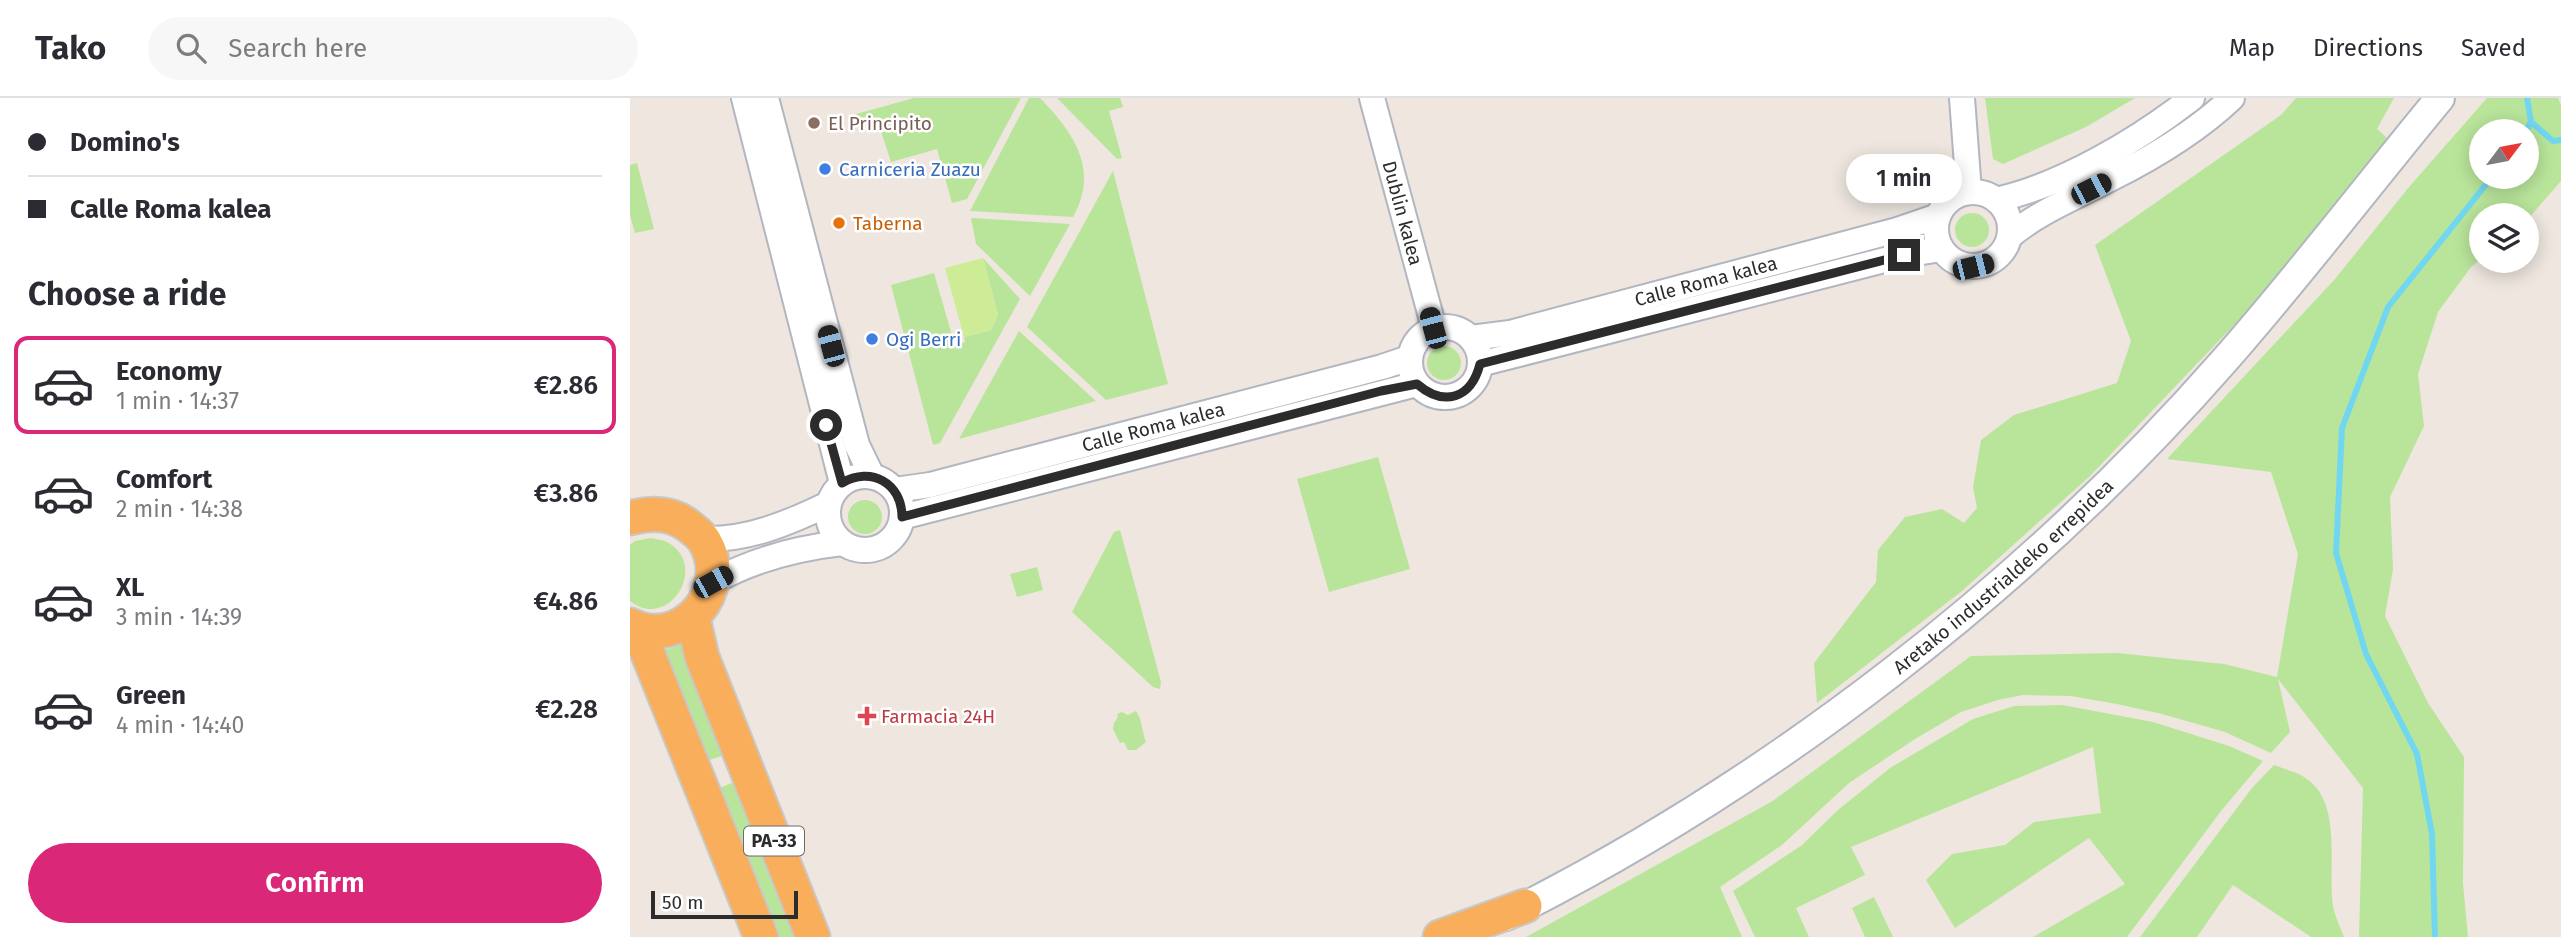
<!DOCTYPE html>
<meta charset="utf-8">
<style>
:root{--surface:#fff;--page:#f7f7f7;--text:#2b2b33;--muted:#7c7c81;--line:#e1e1e2;--accent:#db2777}
body{margin:0;font-family:"Fira Sans",sans-serif;background:var(--page);color:var(--text);height:100vh;display:flex;flex-direction:column;font-size:26px;white-space:nowrap}
*{box-sizing:border-box;margin:0}
p{font-size:23px;color:var(--muted)}
.icon{flex:none;width:38px;height:38px;fill:none;stroke:currentColor;stroke-width:2;stroke-linecap:round;stroke-linejoin:round}
.map{position:relative;flex:1;overflow:hidden}
.drawer{display:flex;flex-direction:column;background:var(--surface);width:630px}
.drawer>*{flex:none}
.top-card{display:grid;align-content:center;height:154px;padding:0 28px;background:var(--surface)}
.needle{width:46px;rotate:58deg}
.buttons{position:absolute;left:1839px;top:21px;display:grid;gap:14px}
.buttons a{display:grid;place-items:center;width:70px;height:70px;border-radius:50%;background:var(--surface);box-shadow:0 4px 18px #0003;font-size:35px}
.scale{position:absolute;left:21px;bottom:18px;width:147px;box-sizing:border-box;padding-left:7px;border:4px solid #2c2c2c;border-top:0;font-size:19px;line-height:24px;white-space:nowrap;color:#2c2c2c;-webkit-text-stroke:5px #fff;paint-order:stroke}
.end{position:absolute;width:32px;height:32px;margin:-16px;border:9px solid #2c2c2c;background:#fff;box-shadow:0 0 0 4px #fff}
.from{border-radius:50%}
.bubble{position:absolute;height:49px;border-radius:24px;background:var(--surface);box-shadow:0 4px 18px #0003;font-size:23px;font-weight:600;line-height:49px;text-align:center}
.car{position:absolute;width:21px;height:42px;margin:-21px -10px;border-radius:9px;box-shadow:0 0 5px 2px #0007;background:linear-gradient(#222 24%,#8ab4d8 0 40%,#222 0 76%,#8ab4d8 0 86%,#222 0)}
.top-card b{display:flex;align-items:center;gap:24px;height:66px;font-size:26px}
.top-card b+b{border-top:2px solid var(--line)}
.top-card i{width:18px;height:18px;background:var(--text)}
ul{padding:0;list-style:none}
li{display:flex;align-items:center;gap:21px;height:98px;margin:0 14px 10px;padding:0 14px;border:4px solid transparent;border-radius:14px}
li div{flex:1}
li b{display:block;font-size:26px}
li em{font-style:normal;font-weight:600}
li.on{border-color:var(--accent)}
li>.icon{width:63px;height:63px;stroke-width:1.5}
h2{padding:0 28px;font-size:32px;line-height:84px}
.cta{display:flex;gap:14px;margin-top:auto;padding:14px 28px}
.cta a{flex:1;height:80px;border-radius:42px;background:var(--accent);color:#fff;font-size:28px;font-weight:600;line-height:80px;text-align:center}
header{display:flex;align-items:center;gap:42px;box-sizing:border-box;height:98px;padding:0 35px;background:var(--surface);border-bottom:2px solid var(--line)}
header strong{font-size:33px}
nav{display:flex;gap:38px;margin-inline-start:auto;font-size:24px}
.search{width:490px;height:63px;background:var(--page);display:flex;align-items:center;gap:18px;box-sizing:border-box;padding:0 24px;border-radius:38px;color:var(--muted);font-size:26px}
main{display:flex;flex:1;min-height:0}
.map>svg:first-child{display:block}
</style>
<header>
<strong>Tako</strong>
<div class="search"><svg class="icon" aria-label="search" viewBox="0 0 24 24"><circle cx="10" cy="10" r="6"/><path d="M15 15l6 6"/></svg>Search here</div>
<nav><a>Map</a><a>Directions</a><a>Saved</a></nav>
</header>
<main>
<section class="drawer">
<div class="top-card">
<b><i class="from"></i>Domino's</b>
<b><i></i>Calle Roma kalea</b>
</div>
<h2>Choose a ride</h2>
<ul>
<li class="on"><svg class="icon" aria-label="car" viewBox="0 0 24 24"><path d="M5 17H2v-5l4-1 3-4h7l3 4 3 1v5h-3M9 17h6M6 11h13"/><circle cx="7" cy="17" r="2"/><circle cx="17" cy="17" r="2"/></svg><div><b>Economy</b><p>1 min · 14:37</p></div><em>€2.86</em></li>
<li><svg class="icon" aria-label="car" viewBox="0 0 24 24"><path d="M5 17H2v-5l4-1 3-4h7l3 4 3 1v5h-3M9 17h6M6 11h13"/><circle cx="7" cy="17" r="2"/><circle cx="17" cy="17" r="2"/></svg><div><b>Comfort</b><p>2 min · 14:38</p></div><em>€3.86</em></li>
<li><svg class="icon" aria-label="car" viewBox="0 0 24 24"><path d="M5 17H2v-5l4-1 3-4h7l3 4 3 1v5h-3M9 17h6M6 11h13"/><circle cx="7" cy="17" r="2"/><circle cx="17" cy="17" r="2"/></svg><div><b>XL</b><p>3 min · 14:39</p></div><em>€4.86</em></li>
<li><svg class="icon" aria-label="car" viewBox="0 0 24 24"><path d="M5 17H2v-5l4-1 3-4h7l3 4 3 1v5h-3M9 17h6M6 11h13"/><circle cx="7" cy="17" r="2"/><circle cx="17" cy="17" r="2"/></svg><div><b>Green</b><p>4 min · 14:40</p></div><em>€2.28</em></li>
</ul>
<div class="cta"><a>Confirm</a></div>
</section>
<div class="map">
<svg width="1931" height="839" viewBox="0 0 1931 839">
<rect width="100%" height="100%" fill="#eee6df"/>
<path fill="#b9e59b" fill-rule="evenodd" d="M 284,0 L 391,0 L 337,101 L 322,105 L 307,51 L 261,64 L 247,21 L 229,25 L 226,16 Z
M 399,0 L 410,0 C 443,34 470,71 443,119 L 340,113 Z
M 427,0 L 490,0 L 493,9 L 479,13 L 492,60 L 487,61 Z
M 1355,0 L 1505,0 L 1456,29 L 1373,66 L 1363,61 Z
M 1666,0 L 1764,0 L 1747,31 L 1758,41 L 1621,209 L 1460,378 L 1332,493 L 1187,605 L 1184,565 L 1246,484 L 1248,452 L 1275,419 L 1312,411 L 1334,425 L 1347,410 L 1343,389 L 1351,342 L 1384,317 L 1487,285 L 1501,243 L 1465,147 L 1651,17 Z
M 1857,0 L 1928,0 L 1931,7 L 1931,83 L 1897,122 L 1897,117 L 1852,117 L 1851,161 L 1841,169 L 1808,214 L 1788,276 L 1794,328 L 1760,399 L 1763,471 L 1755,518 L 1798,605 L 1834,659 L 1833,785 L 1838,839 L 1729,839 L 1733,690 L 1648,581 L 1660,634 L 1641,655 L 1595,634 L 1532,616 L 1487,606 L 1441,598 L 1393,597 L 1368,602 L 1331,614 L 1285,641 L 1219,685 L 1152,747 L 1090,789 L 1112,839 L 896,839 L 1141,704 L 1341,558 L 1487,555 L 1594,566 L 1647,579 L 1668,456 L 1641,374 L 1537,361 L 1705,181 L 1779,89 ZM 1852,33 L 1897,33 L 1897,79 L 1852,79 Z
M 7,65 L 24,131 L 5,135 L 0,117 L 0,67 Z
M 483,73 L 538,286 L 476,302 L 397,229 Z
M1325 132a17 17 0 1 1 34 0a17 17 0 1 1-34 0Z
M 341,120 L 440,126 L 400,198 L 346,146 Z
M 353,160 L 390,201 L 310,345 L 303,347 L 261,187 L 304,175 L 325,248 L 335,244 L 334,239 L 361,232 L 368,217 Z
M 389,233 L 466,303 L 329,341 Z
M797 265a17 17 0 1 1 34 0a17 17 0 1 1-34 0Z
M 748,359 L 780,471 L 699,494 L 667,381 Z
M218 419a17 17 0 1 1 34 0a17 17 0 1 1-34 0Z
M 490,432 L 531,584 L 530,591 L 523,589 L 442,514 L 484,434 Z
M 21,440 C 26,441 33,442 37,444 C 80,467 39,534 0,503 L 0,447 L 5,443 Z
M 407,469 L 413,492 L 387,499 L 380,476 Z
M 54,545 L 98,656 L 73,664 L 27,553 L 42,550 Z
M 1432,607 L 1523,624 L 1599,648 L 1633,663 L 1591,713 L 1497,839 L 1403,839 L 1495,786 L 1459,740 L 1325,830 L 1296,782 L 1322,756 L 1375,747 L 1404,724 L 1471,715 L 1463,649 L 1221,749 L 1235,777 L 1166,810 L 1179,839 L 1125,839 L 1103,793 L 1172,747 L 1208,712 L 1260,670 L 1343,621 L 1384,608 Z
M 506,613 C 512,621 512,634 516,644 L 506,652 L 498,652 L 494,644 L 490,645 L 483,631 L 484,625 L 488,619 L 487,616 L 492,614 L 498,617 Z
M 1644,667 C 1654,671 1666,674 1674,679 C 1714,703 1697,770 1703,808 C 1705,818 1710,829 1714,839 L 1681,839 L 1603,787 L 1567,839 L 1510,839 L 1622,690 Z
M 109,682 L 173,839 L 142,839 L 85,692 Z
M 1244,799 L 1263,839 L 1235,839 L 1222,810 Z"/>
<path fill="#ceec96" d="M 353,160 L 368,217 L 361,232 L 334,239 L 315,170 Z"/>
<g fill="none" stroke-linecap="round" stroke-linejoin="round">
<path stroke="#71d7f1" stroke-width="6" d="M 1901,24 L 1923,43 L 1931,42
M 1896,33 L 1901,24 L 1897,0
M 1805,839 L 1802,736 L 1787,656 L 1736,556 L 1706,455 L 1712,330 L 1758,209 L 1862,79"/>
<g stroke="#b2b6c0" stroke-width="28">
<g id="tertiary">
<path d="M 114,0 L 212,385"/>
<path d="M 136,0 L 227,347 L 242,378"/>
<path id="s1" d="M 742,0 L 804,230"/>
<path d="M 1332,0 L 1339,94"/>
<circle cx="1343" cy="131" r="37"/>
<path d="M 1366,102 C 1433,87 1508,42 1562,0"/>
<path d="M 1380,138 C 1410,113 1447,99 1482,80 C 1524,59 1568,32 1602,0"/>
<circle cx="815" cy="264" r="35"/>
<path id="s2" d="M 841,240 L 880,235 L 1267,132 L 1308,118"/>
<path d="M 850,266 L 1274,157 L 1311,151"/>
<circle cx="235" cy="415" r="37"/>
<path id="s3" d="M 265,392 L 300,387 L 752,269 L 779,260"/>
<path d="M 272,419 L 787,286"/>
<path d="M 74,441 C 118,442 159,425 198,406"/>
<path d="M 83,484 C 122,462 168,450 212,445"/>
</g>
</g>
<g stroke="#b2b6c0" stroke-width="32">
<g id="secondary">
<path id="s4" d="M 876,818 C 1142,685 1398,487 1594,263 C 1669,178 1738,87 1810,0"/>
</g>
</g>
<g stroke="#c8c8c8" stroke-width="37">
<path id="trunk" d="M 0,420 C 21,414 42,414 60,429 C 65,433 72,438 75,444 C 103,492 52,553 0,527
M 63,520 L 72,559 L 183,839
M 8,531 L 131,839
M 810,839 L 895,808"/>
</g>
<use href="#tertiary" stroke="#fff" stroke-width="24"/>
<use href="#secondary" stroke="#fff" stroke-width="28"/>
<use href="#trunk" stroke="#f9ae5c" stroke-width="33"/>
</g>
<g fill="none" stroke-linecap="round" stroke-linejoin="round">
<path stroke="#2c2c2c" stroke-width="9" d="M 196,327 L 212,385 C 241,368 272,385 272,419 L 751,293 L 787,286 C 814,309 841,301 850,266 L 1274,157"/>
</g>
<circle fill="#8d6e63" stroke="#fff" stroke-width="2.5" cx="184" cy="25" r="7"/>
<g fill="#3f7fe0" stroke="#fff" stroke-width="2.5">
<circle cx="195" cy="71" r="7"/>
<circle cx="242" cy="241" r="7"/>
</g>
<circle fill="#e8710a" stroke="#fff" stroke-width="2.5" cx="209" cy="125" r="7"/>
<path fill="#e0444e" stroke="#fff" stroke-width="2.5" d="M233.5 607.5h7v7h7v7h-7v7h-7v-7h-7v-7h7z"/>
<g text-anchor="middle" dominant-baseline="central" stroke-width="5" stroke-linejoin="round" paint-order="stroke">
<rect fill="#fff" stroke="#6b6b6b" stroke-width="2" x="114" y="728.5" width="60" height="29" rx="5"/>
<g font-size="18" font-weight="bold" fill="#2c2c2c">
<text x="144" y="743">PA-33</text>
</g>
<g font-size="19" fill="#785e54" stroke="#fff" text-anchor="start">
<text x="198" y="25">El Principito</text>
</g>
<g font-size="19" fill="#366cbe" stroke="#fff" text-anchor="start">
<text x="209" y="71">Carniceria Zuazu</text>
<text x="256" y="241">Ogi Berri</text>
</g>
<g font-size="19" fill="#2c2c2c" stroke="#fff">
<text stroke="none"><textPath href="#s1" startOffset="119">Dublin kalea</textPath></text>
<text stroke="none"><textPath href="#s2" startOffset="242">Calle Roma kalea</textPath></text>
<text stroke="none"><textPath href="#s3" startOffset="266">Calle Roma kalea</textPath></text>
<text stroke="none"><textPath href="#s4" startOffset="604">Aretako industrialdeko errepidea</textPath></text>
</g>
<g font-size="19" fill="#c56008" stroke="#fff" text-anchor="start">
<text x="223" y="125">Taberna</text>
</g>
<g font-size="19" fill="#be3a42" stroke="#fff" text-anchor="start">
<text x="251" y="618">Farmacia 24H</text>
</g>
</g>
</svg>
<div class="buttons">
<a><svg class="needle" viewBox="-14 -14 28 28"><path d="M0-13l5 13h-10z" fill="#e53935"/><path d="M0 13l5-13h-10z" fill="#7c7c81"/></svg></a>
<a><svg class="icon" aria-label="layers" viewBox="0 0 24 24"><path d="M12 4l9 5-9 5-9-5zM3 14l9 5 9-5"/></svg></a>
</div>
<div class="scale">50 m</div>
<i class="end from" style="left:196px;top:327px"></i>
<i class="end" style="left:1274px;top:157px"></i>
<div class="bubble" style="left:1216px;top:56px;width:116px">1 min</div>
<i class="car" style="left:1461px;top:91px;rotate:63deg"></i>
<i class="car" style="left:1343px;top:169px;rotate:76deg"></i>
<i class="car" style="left:803px;top:230px;rotate:345deg"></i>
<i class="car" style="left:201px;top:248px;rotate:345deg"></i>
<i class="car" style="left:83px;top:484px;rotate:61deg"></i>
</div>
</main>
